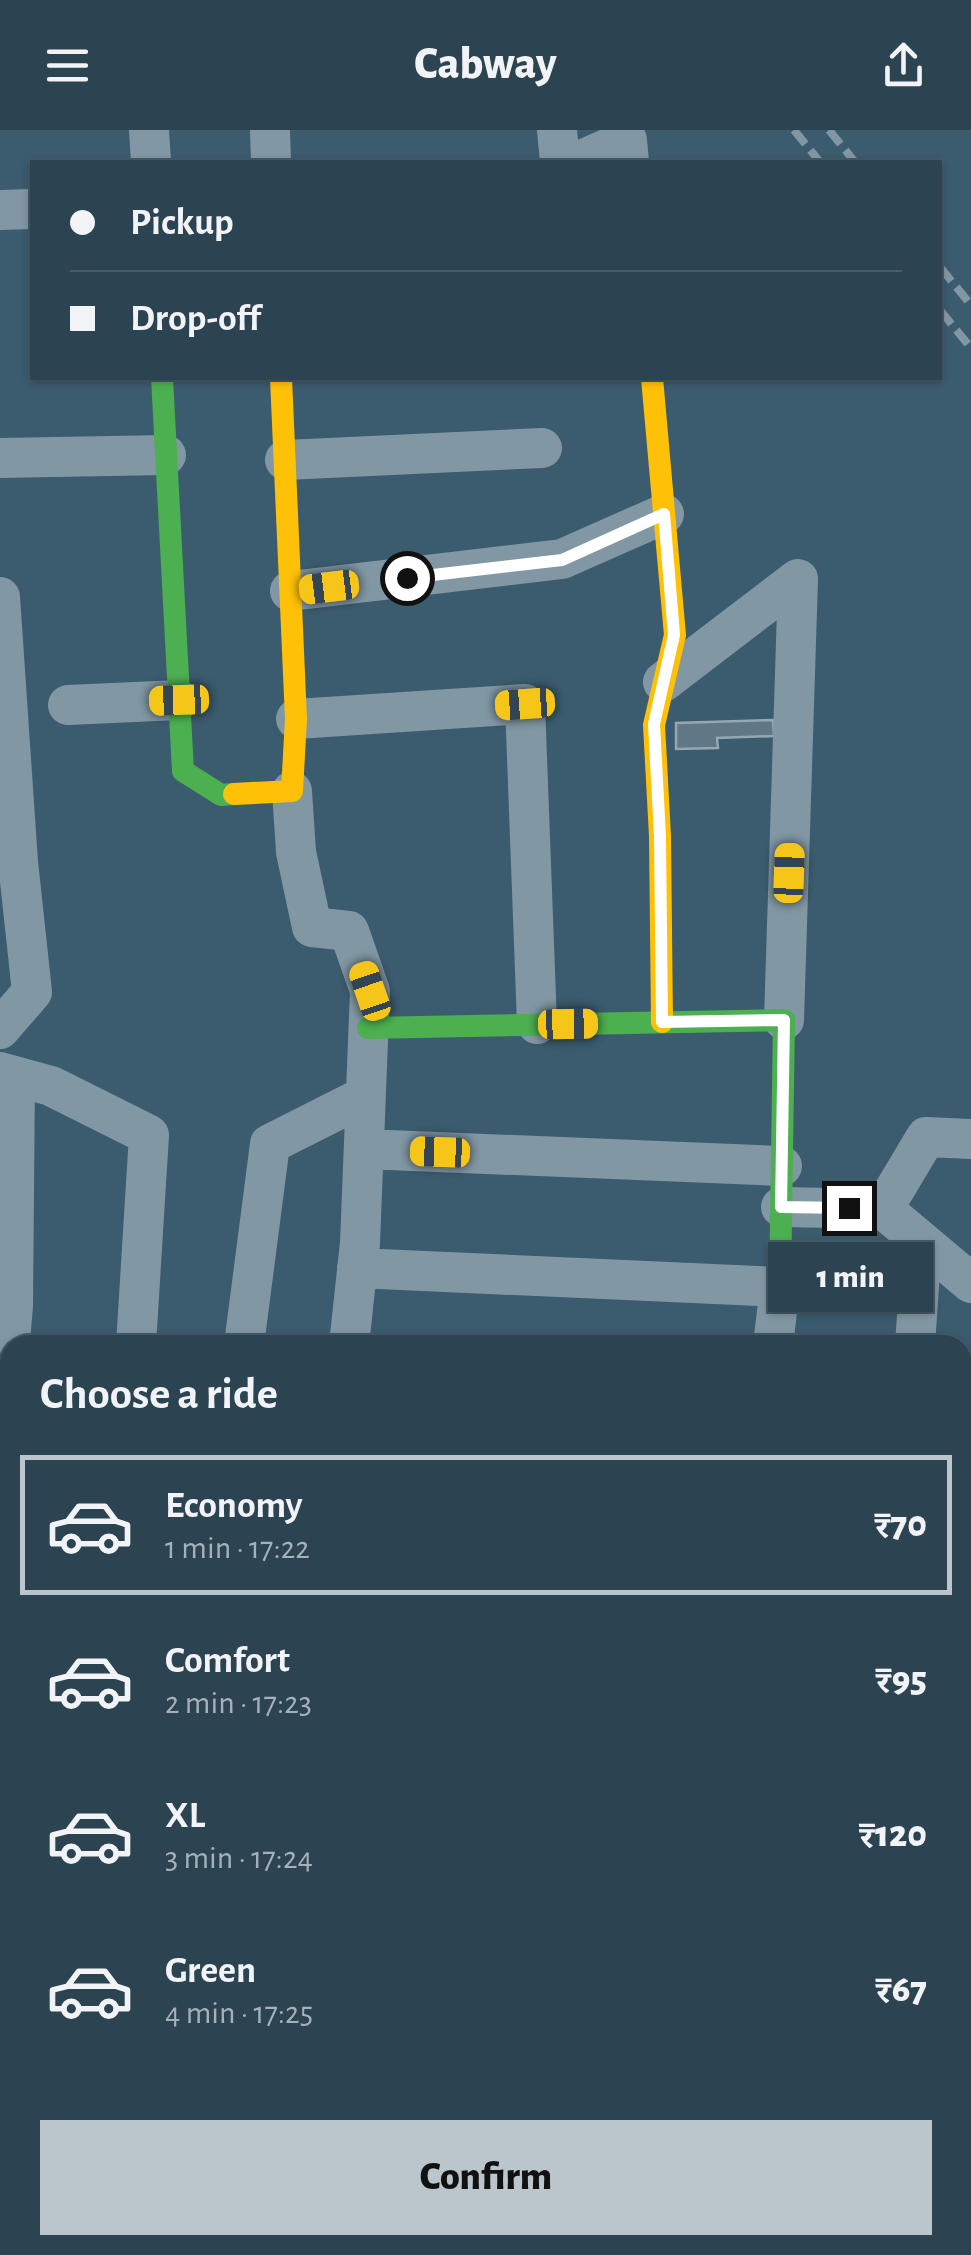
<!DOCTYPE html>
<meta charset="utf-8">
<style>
:root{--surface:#2c4452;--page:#344b59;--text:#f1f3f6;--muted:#a6b0b8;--line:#485c69;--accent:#bac6cc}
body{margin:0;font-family:"Alegreya Sans",sans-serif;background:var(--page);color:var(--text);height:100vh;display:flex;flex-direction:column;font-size:38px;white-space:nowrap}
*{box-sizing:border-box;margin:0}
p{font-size:32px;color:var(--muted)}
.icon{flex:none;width:55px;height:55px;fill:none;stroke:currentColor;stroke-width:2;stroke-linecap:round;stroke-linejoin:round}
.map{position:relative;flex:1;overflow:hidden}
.details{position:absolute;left:0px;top:1205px;width:972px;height:920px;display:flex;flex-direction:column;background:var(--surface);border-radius:30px 30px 0 0;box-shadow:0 2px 8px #0004,0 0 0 2px var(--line)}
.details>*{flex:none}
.banner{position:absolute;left:30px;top:30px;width:912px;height:220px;border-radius:0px;box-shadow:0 2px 8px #0004,0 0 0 2px var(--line);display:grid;align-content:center;height:220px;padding:0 40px;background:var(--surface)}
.end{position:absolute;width:45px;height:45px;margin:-22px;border:12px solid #fff;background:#111;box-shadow:0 0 0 5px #111}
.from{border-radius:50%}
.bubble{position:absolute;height:70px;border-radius:0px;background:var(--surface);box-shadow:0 2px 8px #0004,0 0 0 2px var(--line);font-size:32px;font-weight:800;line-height:70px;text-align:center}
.car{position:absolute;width:30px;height:60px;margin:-30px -15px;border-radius:12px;box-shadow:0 0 8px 2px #0007;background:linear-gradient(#f5c518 24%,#345 0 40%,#f5c518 0 76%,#345 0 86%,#f5c518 0)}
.banner b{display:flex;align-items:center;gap:35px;height:95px;font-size:38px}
.banner b+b{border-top:2px solid var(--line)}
.banner i{width:25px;height:25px;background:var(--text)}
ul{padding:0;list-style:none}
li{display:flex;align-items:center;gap:30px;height:140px;margin:0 20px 15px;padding:0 20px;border:5px solid transparent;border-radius:0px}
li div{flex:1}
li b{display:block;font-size:38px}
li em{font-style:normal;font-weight:800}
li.selected{border-color:var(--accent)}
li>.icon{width:90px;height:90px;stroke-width:1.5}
h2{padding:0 40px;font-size:45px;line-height:120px}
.primary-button{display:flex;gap:20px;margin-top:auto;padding:20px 40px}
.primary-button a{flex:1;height:115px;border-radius:0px;background:var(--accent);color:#111;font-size:40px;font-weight:800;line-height:115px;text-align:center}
header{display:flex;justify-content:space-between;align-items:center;height:130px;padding:0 40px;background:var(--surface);font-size:45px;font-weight:800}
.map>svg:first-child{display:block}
</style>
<header><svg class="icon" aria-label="menu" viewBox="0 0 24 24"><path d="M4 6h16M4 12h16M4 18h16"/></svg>Cabway<svg class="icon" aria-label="share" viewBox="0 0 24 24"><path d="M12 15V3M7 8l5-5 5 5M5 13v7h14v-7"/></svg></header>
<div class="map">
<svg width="971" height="2125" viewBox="0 0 971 2125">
<rect width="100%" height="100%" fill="#3b5b6e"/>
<path fill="#607886" stroke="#95a7b3" stroke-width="2.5" d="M 773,590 L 774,606 L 717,608 L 718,618 L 676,619 L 676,593 Z
M 0,1988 L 10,1989 L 10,2031 L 0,2030 Z
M 259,2115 L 300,2115 L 300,2125 L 259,2125 Z
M 322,2115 L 355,2115 L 355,2125 L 322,2125 Z"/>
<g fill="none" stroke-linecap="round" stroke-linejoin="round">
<path stroke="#8197a4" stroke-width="40" d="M 149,0 L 151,32
M 270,0 L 271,32
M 557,0 L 560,32
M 577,32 L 627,10 L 629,32
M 0,80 L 32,79
M 0,328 L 166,325
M 285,330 L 542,318
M 290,461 L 562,429 L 664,384
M 0,467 L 18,732 L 32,862 L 0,899
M 663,552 L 798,449 L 784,890
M 68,575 L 179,570
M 296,589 L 525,574 L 537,894
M 292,661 L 296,722 L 312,797 L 349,801 L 370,861 L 360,1113 L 349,1215
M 0,942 L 51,956 L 149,1005 L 136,1215
M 364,1019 L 782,1036
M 781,1077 L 883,1079 L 971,1153
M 883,1079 L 926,1007 L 971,1009
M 357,1138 L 780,1157 L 773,1215
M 244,1215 L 270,1014 L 365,966
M 915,1215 L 922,1112
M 6,1257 L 13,1176 L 15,947
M 0,1384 L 10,1384
M 0,1676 L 10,1675
M 962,1747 L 971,1747
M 962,1876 L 971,1876
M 0,1931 L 10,1931
M 962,2036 L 971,2035
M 0,2058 L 10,2058
M 862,2115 L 862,2125"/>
<path stroke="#4caf50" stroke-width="22" d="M 162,248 L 183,641 L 221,665 L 234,664
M 368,898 L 784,890 L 780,1157"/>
<path stroke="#ffc107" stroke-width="22" d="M 652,248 L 675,505 L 654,595 L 660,706 L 662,892
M 234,664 L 292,661 L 296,589 L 281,248"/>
<path stroke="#8297a4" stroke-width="8" stroke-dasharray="18 8" stroke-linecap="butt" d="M 794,0 L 820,32
M 829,0 L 855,32
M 940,137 L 971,175
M 940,180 L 971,218"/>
</g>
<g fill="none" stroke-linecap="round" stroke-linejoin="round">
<path stroke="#fff" stroke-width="12" d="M 407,448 L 562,430 L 664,384 L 674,505 L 654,594 L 660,706 L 662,892 L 784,890 L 781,1077 L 849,1078"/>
</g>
</svg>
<i class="end from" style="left:407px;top:448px"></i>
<i class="end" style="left:849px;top:1078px"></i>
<div class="bubble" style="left:768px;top:1112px;width:165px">1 min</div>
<i class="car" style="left:329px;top:457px;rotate:263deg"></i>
<i class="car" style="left:179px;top:570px;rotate:268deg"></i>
<i class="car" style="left:525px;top:574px;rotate:266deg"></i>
<i class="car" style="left:789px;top:743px;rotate:2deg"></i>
<i class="car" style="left:370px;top:861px;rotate:341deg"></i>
<i class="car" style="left:568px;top:894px;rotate:89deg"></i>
<i class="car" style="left:440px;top:1022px;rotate:272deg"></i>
<div class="banner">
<b><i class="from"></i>Pickup</b>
<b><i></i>Drop-off</b>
</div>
<section class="details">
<h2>Choose a ride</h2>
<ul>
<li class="selected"><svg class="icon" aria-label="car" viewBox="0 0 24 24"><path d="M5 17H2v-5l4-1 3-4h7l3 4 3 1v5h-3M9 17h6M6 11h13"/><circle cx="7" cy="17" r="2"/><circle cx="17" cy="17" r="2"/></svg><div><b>Economy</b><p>1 min · 17:22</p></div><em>₹70</em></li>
<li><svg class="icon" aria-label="car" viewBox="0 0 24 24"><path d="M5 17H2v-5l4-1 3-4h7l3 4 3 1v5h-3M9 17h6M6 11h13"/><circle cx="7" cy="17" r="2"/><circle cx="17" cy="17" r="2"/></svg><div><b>Comfort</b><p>2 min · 17:23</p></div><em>₹95</em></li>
<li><svg class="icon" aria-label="car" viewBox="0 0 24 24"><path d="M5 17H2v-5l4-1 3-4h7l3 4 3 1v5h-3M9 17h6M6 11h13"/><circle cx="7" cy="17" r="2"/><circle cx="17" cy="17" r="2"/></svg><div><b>XL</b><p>3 min · 17:24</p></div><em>₹120</em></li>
<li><svg class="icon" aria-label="car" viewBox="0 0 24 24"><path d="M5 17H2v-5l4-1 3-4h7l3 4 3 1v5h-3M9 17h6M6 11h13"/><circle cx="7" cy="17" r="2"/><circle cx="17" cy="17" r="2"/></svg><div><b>Green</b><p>4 min · 17:25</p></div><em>₹67</em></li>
</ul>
<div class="primary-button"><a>Confirm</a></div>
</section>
</div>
